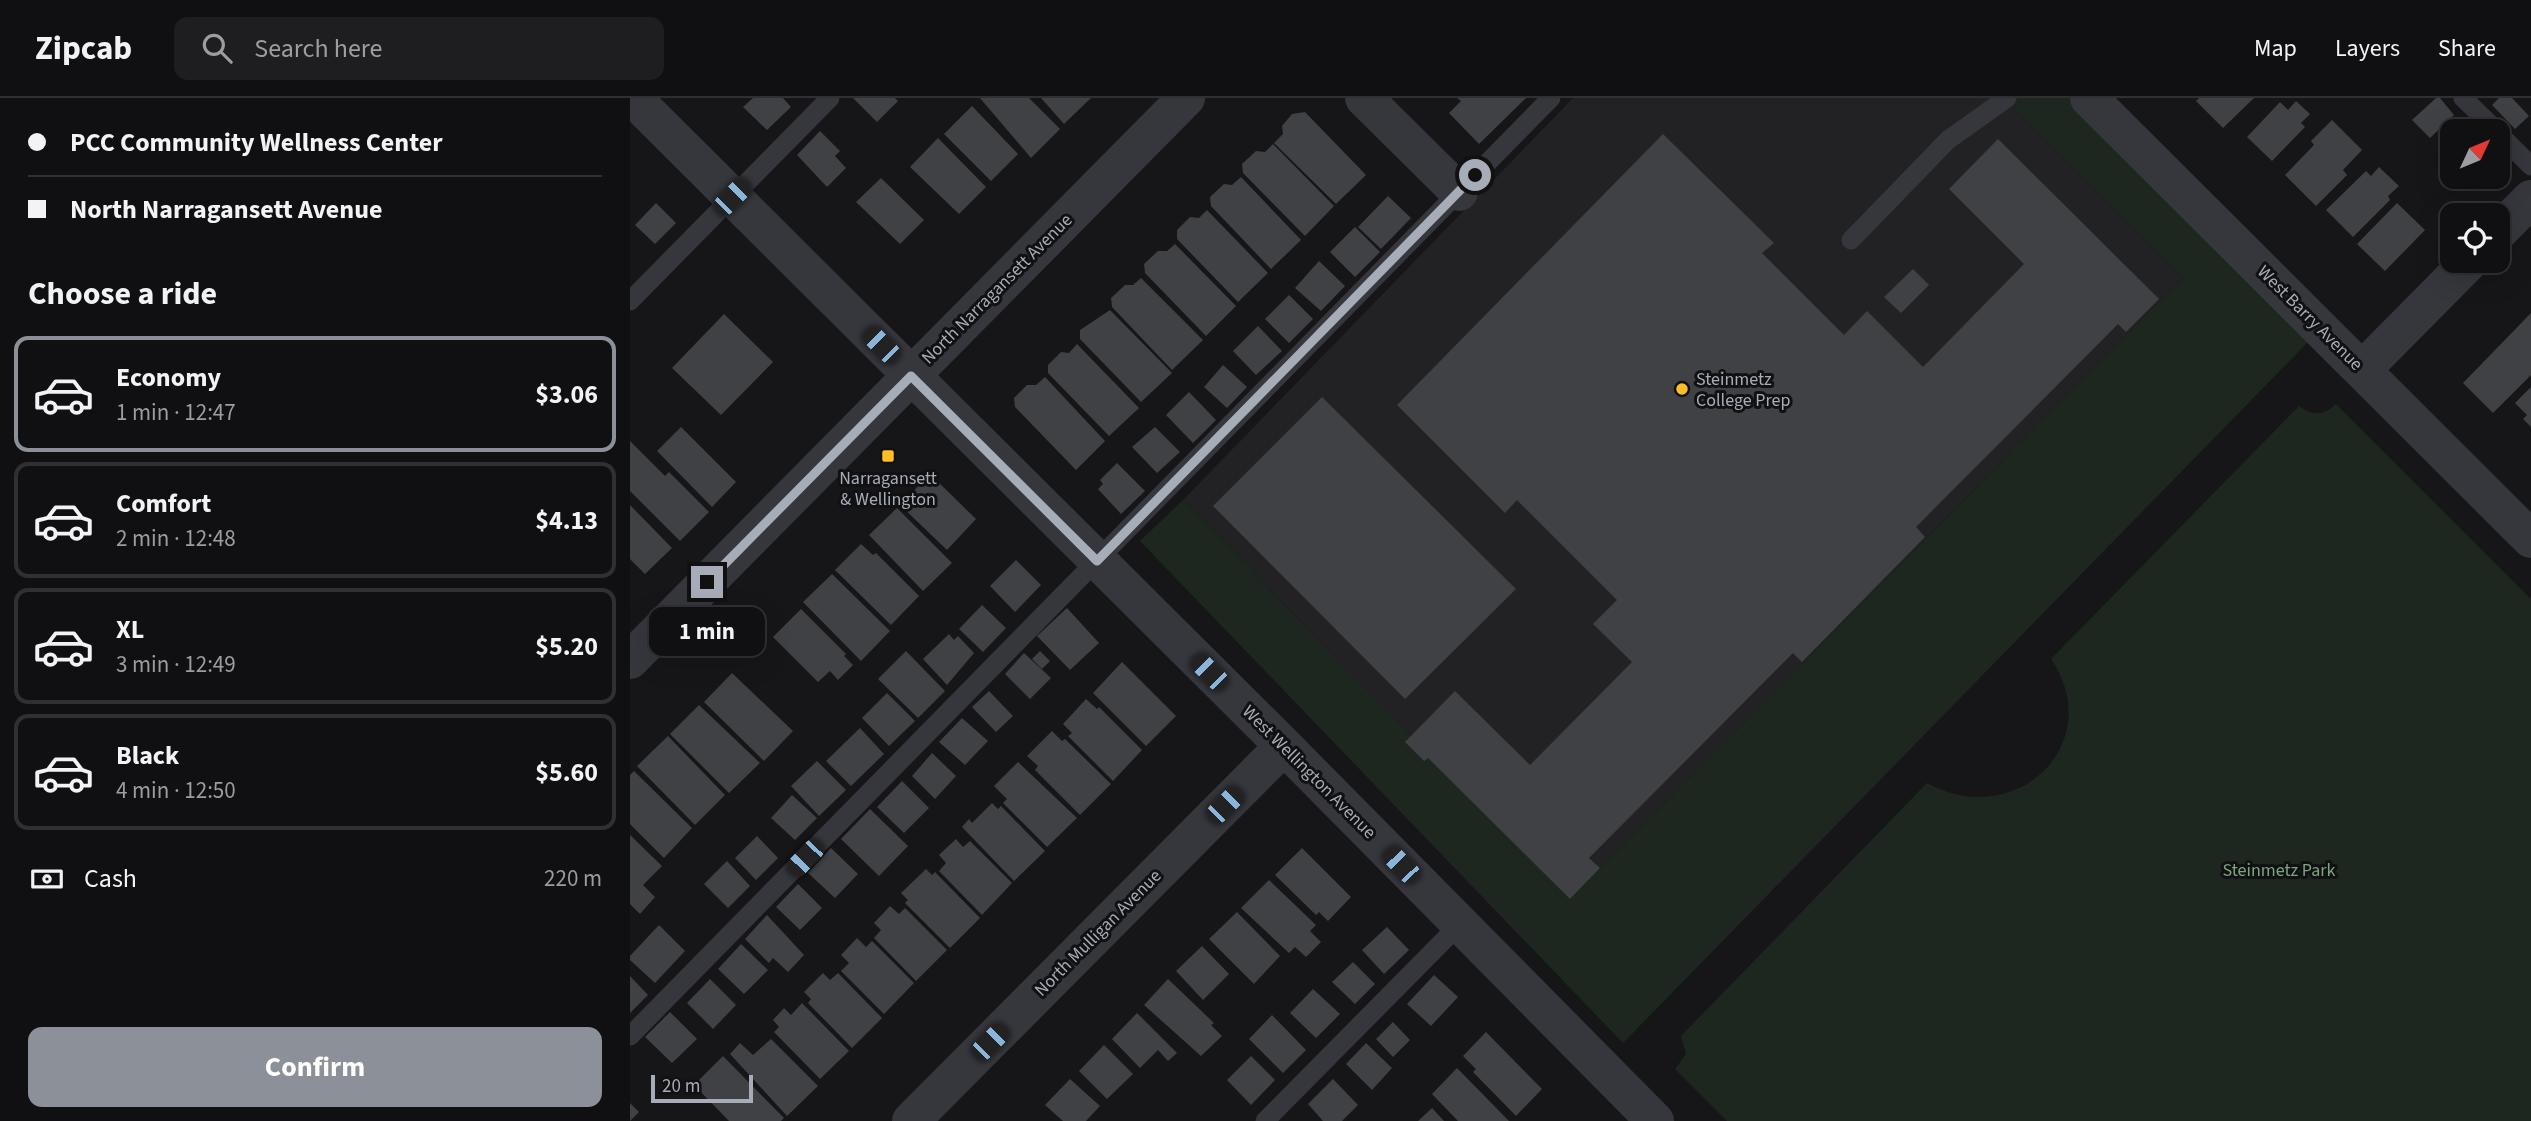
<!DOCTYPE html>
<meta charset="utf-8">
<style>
:root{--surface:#101012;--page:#1e1e20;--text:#f1f3f6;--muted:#9c9d9f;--line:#303032;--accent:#8c9099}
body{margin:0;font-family:"Source Sans 3",sans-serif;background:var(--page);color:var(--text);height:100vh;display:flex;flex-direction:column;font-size:26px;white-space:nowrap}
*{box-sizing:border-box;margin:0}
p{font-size:23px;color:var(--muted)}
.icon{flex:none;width:38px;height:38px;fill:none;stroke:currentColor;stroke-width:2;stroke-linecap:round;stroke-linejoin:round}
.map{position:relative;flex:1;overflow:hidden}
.panel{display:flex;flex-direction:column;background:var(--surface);width:630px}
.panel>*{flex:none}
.top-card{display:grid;align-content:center;height:154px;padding:0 28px;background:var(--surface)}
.needle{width:46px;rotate:46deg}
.controls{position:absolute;left:1810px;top:21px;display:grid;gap:14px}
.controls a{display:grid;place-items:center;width:70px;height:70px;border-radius:14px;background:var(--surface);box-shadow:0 7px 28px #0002,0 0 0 2px var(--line);font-size:35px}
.scale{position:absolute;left:21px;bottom:18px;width:102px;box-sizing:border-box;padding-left:7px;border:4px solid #a7acb9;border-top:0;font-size:19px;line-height:24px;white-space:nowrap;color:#a7acb9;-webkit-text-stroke:5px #111113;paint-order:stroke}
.end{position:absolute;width:32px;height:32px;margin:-16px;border:9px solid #a7acb9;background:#111;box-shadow:0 0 0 4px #111}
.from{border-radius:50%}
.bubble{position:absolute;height:49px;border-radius:14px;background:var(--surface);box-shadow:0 7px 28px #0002,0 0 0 2px var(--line);font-size:23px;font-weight:700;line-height:49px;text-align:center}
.car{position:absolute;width:21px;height:42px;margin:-21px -10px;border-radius:9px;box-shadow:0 0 5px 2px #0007;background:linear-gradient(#222 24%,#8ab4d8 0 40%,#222 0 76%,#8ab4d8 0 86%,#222 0)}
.top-card b{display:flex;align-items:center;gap:24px;height:66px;font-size:26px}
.top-card b+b{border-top:2px solid var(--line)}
.top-card i{width:18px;height:18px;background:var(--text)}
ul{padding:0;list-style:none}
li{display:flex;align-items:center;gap:21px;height:116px;margin:0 14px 10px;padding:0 14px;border:4px solid var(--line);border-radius:14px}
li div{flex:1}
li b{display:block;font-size:26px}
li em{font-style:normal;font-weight:700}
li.current{border-color:var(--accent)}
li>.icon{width:63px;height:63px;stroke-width:1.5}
h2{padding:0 28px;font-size:32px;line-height:84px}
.pay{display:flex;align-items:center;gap:18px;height:77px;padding:0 28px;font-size:26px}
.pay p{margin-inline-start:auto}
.button{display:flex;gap:14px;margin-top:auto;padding:14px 28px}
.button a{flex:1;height:80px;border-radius:14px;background:var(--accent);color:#fff;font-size:28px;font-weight:700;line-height:80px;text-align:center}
header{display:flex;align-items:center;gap:42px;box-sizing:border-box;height:98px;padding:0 35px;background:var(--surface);border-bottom:2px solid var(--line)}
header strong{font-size:33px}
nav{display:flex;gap:38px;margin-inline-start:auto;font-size:24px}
.search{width:490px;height:63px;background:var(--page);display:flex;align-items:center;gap:18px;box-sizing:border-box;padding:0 24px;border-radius:14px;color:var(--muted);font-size:26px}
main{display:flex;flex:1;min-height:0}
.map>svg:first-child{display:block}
</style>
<header>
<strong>Zipcab</strong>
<div class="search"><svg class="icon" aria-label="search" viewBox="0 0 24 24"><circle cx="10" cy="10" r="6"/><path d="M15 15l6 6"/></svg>Search here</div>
<nav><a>Map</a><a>Layers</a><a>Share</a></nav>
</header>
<main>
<section class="panel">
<div class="top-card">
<b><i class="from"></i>PCC Community Wellness Center</b>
<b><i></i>North Narragansett Avenue</b>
</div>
<h2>Choose a ride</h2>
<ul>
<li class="current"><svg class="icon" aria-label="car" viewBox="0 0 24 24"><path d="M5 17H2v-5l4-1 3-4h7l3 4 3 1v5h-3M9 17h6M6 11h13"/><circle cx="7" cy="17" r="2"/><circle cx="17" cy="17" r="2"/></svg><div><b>Economy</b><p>1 min · 12:47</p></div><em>$3.06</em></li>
<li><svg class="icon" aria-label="car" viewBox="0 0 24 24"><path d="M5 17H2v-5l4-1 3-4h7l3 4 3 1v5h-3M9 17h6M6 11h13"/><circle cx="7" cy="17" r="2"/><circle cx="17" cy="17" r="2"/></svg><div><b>Comfort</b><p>2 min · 12:48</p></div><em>$4.13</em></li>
<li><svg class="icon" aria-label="car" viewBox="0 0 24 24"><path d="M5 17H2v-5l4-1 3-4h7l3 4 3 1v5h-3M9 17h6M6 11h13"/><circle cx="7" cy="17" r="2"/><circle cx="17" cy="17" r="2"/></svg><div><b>XL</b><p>3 min · 12:49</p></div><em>$5.20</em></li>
<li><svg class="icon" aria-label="car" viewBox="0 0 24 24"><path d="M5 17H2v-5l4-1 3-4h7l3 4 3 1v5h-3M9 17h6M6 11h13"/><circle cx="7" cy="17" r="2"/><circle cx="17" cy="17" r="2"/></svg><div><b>Black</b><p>4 min · 12:50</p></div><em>$5.60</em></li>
</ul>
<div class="pay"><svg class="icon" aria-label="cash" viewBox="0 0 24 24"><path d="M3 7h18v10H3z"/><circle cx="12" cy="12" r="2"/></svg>Cash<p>220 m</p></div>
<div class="button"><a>Confirm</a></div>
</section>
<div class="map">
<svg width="1901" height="1023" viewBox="0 0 1901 1023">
<rect width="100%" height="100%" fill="#161618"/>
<path fill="#222225" d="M 943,0 L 1374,0 L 1553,180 L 940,801 L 553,402 Z"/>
<path fill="#1d271f" d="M 1374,0 L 1443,0 L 1682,240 L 993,945 L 510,443 L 553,402 L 940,801 L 1553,180 Z
M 1706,306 L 1901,501 L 1901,1023 L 1097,1023 L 1045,971 L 1056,956 L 1051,938 L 1297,685 C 1386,734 1478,645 1421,561 L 1669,308 C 1683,318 1693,318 1706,306 Z"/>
<path fill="#404145" d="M 123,0 L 153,0 L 161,9 L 137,32 L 113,9 Z
M 223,0 L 265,0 L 268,3 L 247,24 Z
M 350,0 L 399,0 L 430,31 L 401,60 Z
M 411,0 L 461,0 L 434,26 Z
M 827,0 L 896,0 L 849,46 L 819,15 L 831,3 Z
M 1569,0 L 1624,0 L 1593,30 L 1566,3 Z
M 1806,0 L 1810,0 L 1824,17 L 1800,40 L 1782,22 Z
M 1869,0 L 1882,0 L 1899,18 L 1885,31 L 1862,7 Z
M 1666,3 L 1680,16 L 1671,25 L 1675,29 L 1642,63 L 1617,39 L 1650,4 L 1658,12 Z
M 342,8 L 388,56 L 361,83 L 314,36 Z
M 675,14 L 736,77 L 706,106 L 644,45 L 653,36 L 652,28 L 662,16 Z
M 1702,22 L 1732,52 L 1713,72 L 1717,77 L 1686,108 L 1655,77 L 1684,47 L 1681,43 Z
M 190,33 L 210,53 L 205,58 L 216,70 L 197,89 L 167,57 Z
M 1033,36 L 1144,145 L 1132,155 L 1214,237 L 1237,213 L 1293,269 L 1394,166 L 1319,91 L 1368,41 L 1529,201 L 1496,234 L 1488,226 L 1286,429 L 1295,439 L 1172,564 L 1163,555 L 959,760 L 970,770 L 940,801 L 798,660 L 794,663 L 775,644 L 825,593 L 900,667 L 1002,564 L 963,526 L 987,502 L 887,402 L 875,415 L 767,307 Z
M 308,40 L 356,89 L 329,116 L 280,69 Z
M 643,46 L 704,108 L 675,138 L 613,75 L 612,66 L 626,53 L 635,54 Z
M 1749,69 L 1769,88 L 1758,98 L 1760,102 L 1723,139 L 1696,112 L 1736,73 L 1741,78 Z
M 611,79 L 671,142 L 641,171 L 581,108 L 580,99 L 594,86 L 602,87 Z
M 251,80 L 294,122 L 270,146 L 226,104 Z
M 758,98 L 781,120 L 751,151 L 728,129 Z
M 26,105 L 46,125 L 25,146 L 5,127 Z
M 1767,105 L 1795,132 L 1755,173 L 1727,146 Z
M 577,112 L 638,175 L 608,204 L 547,141 L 547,132 L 560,119 L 569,120 Z
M 725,129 L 750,154 L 725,179 L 700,154 Z
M 545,146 L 606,208 L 576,238 L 515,175 L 514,166 L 528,153 L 537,153 Z
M 689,163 L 715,188 L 691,213 L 665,190 Z
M 1283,171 L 1299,187 L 1271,215 L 1254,199 Z
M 511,180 L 573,242 L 542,272 L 482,209 L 481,200 L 495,187 L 503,187 Z
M 659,197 L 683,221 L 659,245 L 635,221 Z
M 480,212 L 542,275 L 511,304 L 450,241 L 450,232 Z
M 1901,215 L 1901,277 L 1863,315 L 1833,285 Z
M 94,216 L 143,264 L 91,317 L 42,270 Z
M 628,228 L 652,253 L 626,277 L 603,253 Z
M 447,246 L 509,310 L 479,338 L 418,275 L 418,267 L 431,254 L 439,255 Z
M 593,267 L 617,289 L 597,310 L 574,289 Z
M 415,279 L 475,343 L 446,372 L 385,309 L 384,300 L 397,287 L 406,287 Z
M 1901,289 L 1901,329 L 1893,321 L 1897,317 L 1885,305 Z
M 559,294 L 586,322 L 563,345 L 536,317 Z
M 692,299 L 886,491 L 775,601 L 583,408 Z
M 51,329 L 106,384 L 82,409 L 27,353 Z
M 525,329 L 550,354 L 527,375 L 502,349 Z
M 0,343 L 35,378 L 39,374 L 79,414 L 50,443 L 0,393 Z
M 487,365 L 515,393 L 491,416 L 468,391 L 473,386 L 470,382 Z
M 300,376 L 346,421 L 317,452 L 270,407 Z
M 0,407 L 42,450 L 15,476 L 0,461 Z
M 267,410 L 322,465 L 293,493 L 239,437 Z
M 231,446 L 243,457 L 246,455 L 289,498 L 261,527 L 205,472 Z
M 386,462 L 411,487 L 385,514 L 360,488 Z
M 202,476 L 260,533 L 231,563 L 173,504 Z
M 352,507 L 376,530 L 353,554 L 329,531 Z
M 437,510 L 469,545 L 440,572 L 407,538 Z
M 171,511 L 216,556 L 214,558 L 223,567 L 208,582 L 200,573 L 188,584 L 143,539 Z
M 319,536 L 324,542 L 328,538 L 344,555 L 317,587 L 293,561 Z
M 276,553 L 315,593 L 288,620 L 248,581 Z
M 410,553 L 420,563 L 412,571 L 402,561 Z
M 394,555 L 421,580 L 400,601 L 375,576 Z
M 492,564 L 546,618 L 516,648 L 463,595 Z
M 102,575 L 163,633 L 134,663 L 74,604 Z
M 359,593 L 383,618 L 366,634 L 342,609 Z
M 257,595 L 285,623 L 259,648 L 232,620 Z
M 456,601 L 467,611 L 469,609 L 512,652 L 483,683 L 438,638 L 442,635 L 433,626 Z
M 69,607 L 130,665 L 99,695 L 40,636 Z
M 332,620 L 358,643 L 335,667 L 309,644 Z
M 230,630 L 254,656 L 221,688 L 196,663 Z
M 422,633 L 432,643 L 435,641 L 481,686 L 450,717 L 405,672 L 408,668 L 397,658 Z
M 38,638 L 95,697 L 65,727 L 7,668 Z
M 302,655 L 326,678 L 305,701 L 282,678 Z
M 187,663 L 216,692 L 189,718 L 161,688 Z
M 388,664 L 447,720 L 417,749 L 373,705 L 377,701 L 364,688 Z
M 4,673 L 62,730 L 34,760 L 0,726 L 0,677 Z
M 272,683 L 299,710 L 274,735 L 247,709 Z
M 162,697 L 187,720 L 165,742 L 141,720 Z
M 362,705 L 368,711 L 371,708 L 415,753 L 384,783 L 332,729 L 339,721 L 342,725 Z
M 240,711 L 278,748 L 249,778 L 211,741 Z
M 0,737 L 32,768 L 13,787 L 25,799 L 10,816 L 0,806 Z
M 127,738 L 148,760 L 126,782 L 105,760 Z
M 326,741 L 333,749 L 340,743 L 382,785 L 352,817 L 309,773 L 316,765 L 309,757 Z
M 201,750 L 228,776 L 205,800 L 178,775 Z
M 672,750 L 721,799 L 698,823 L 689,814 L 686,817 L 645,777 Z
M 97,763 L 120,788 L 98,810 L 74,786 Z
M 296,771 L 302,777 L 305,774 L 350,820 L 320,850 L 275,805 L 278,802 L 271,795 Z
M 639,782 L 686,827 L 680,833 L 691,844 L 676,859 L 665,849 L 659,855 L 611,810 Z
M 168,786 L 192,810 L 170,832 L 146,809 Z
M 260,808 L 269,816 L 275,810 L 317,852 L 286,883 L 244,840 L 251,832 L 244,825 Z
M 607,814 L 650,858 L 624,886 L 579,841 Z
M 137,817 L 174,857 L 158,874 L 143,860 L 139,865 L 115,841 Z
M 29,827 L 55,853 L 25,885 L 0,862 L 0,858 Z
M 757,829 L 779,852 L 754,876 L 732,852 Z
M 227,840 L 236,849 L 242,843 L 284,885 L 254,916 L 211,873 L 219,865 L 211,857 Z
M 111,846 L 138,872 L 114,896 L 88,871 Z
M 572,848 L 599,876 L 573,902 L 546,873 Z
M 723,864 L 745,886 L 725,906 L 702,884 Z
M 193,875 L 200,882 L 208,875 L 252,920 L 222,950 L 178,905 L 181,901 L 174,894 Z
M 804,877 L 828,899 L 801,928 L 777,906 Z
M 0,878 L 18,897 L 0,915 Z
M 80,881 L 106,907 L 83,931 L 57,905 Z
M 538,881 L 584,925 L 581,927 L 592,938 L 571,958 L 514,907 Z
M 683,891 L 710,916 L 686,940 L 660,915 Z
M 172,905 L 219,953 L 190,981 L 144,934 L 149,929 L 143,922 L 154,910 L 161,917 Z
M 40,914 L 67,941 L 42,965 L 15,939 Z
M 507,915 L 547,955 L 538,963 L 528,952 L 510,970 L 482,941 Z
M 642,917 L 676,952 L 653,975 L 619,941 Z
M 763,924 L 780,942 L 763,959 L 746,941 Z
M 856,934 L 912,991 L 886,1018 L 843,974 L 846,971 L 833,958 Z
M 141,941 L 188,988 L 157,1018 L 100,956 L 110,945 L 123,957 Z
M 736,945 L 762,970 L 742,992 L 716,966 Z
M 474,947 L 503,976 L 477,1001 L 449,973 Z
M 93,958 L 154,1020 L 151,1023 L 99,1023 L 64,987 Z
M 621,958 L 645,982 L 621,1007 L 597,982 Z
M 827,970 L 879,1023 L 828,1023 L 802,996 Z
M 440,981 L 470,1008 L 456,1023 L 433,1023 L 415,1007 Z
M 703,981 L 728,1007 L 712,1023 L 693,1023 L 678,1006 Z
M 0,1005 L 9,1014 L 0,1023 Z
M 802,1010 L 814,1023 L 788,1023 Z"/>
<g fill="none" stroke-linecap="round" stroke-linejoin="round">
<path stroke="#36373d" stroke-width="19" d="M 1833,0 L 1867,33
M 1867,34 L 1901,68
M 1221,142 L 1318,42 L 1377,0
M 0,203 L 200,0
M 0,938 L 921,0
M 635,1023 L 830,826"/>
<path stroke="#36373d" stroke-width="38" d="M 3,0 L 654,648 L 1025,1023
M 734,0 L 829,94
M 1459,0 L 1901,441
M 1867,135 L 1901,101
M 1732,272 L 1840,163
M 281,1023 L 654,648"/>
<path stroke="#36373d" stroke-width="38" d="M 0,562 L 556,0"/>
</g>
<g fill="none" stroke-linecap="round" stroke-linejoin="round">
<path stroke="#a7acb9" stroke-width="9" d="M 77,484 L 281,278 L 467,463 L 845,77"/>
</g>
<g fill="#ffbe27" stroke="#111113" stroke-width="2.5">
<circle cx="1052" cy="291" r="7"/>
<rect x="251" y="351" width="14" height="14" rx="3.5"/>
</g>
<g text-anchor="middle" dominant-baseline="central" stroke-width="6" stroke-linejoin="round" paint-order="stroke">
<g font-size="18" fill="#a7acb9" stroke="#111113">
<text transform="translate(367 191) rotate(-45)">North Narragansett Avenue</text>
<text transform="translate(1680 220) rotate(45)">West Barry Avenue</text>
<text transform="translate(679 674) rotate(45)">West Wellington Avenue</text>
<text transform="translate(468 835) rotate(-45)">North Mulligan Avenue</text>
</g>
<g font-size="18" fill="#a7acb9" stroke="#111113" text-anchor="start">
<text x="1066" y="281">Steinmetz<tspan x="1066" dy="21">College Prep</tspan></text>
<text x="258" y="380" text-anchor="middle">Narragansett<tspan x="258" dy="21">&amp; Wellington</tspan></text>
</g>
<g font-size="18" fill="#7ca680" stroke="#111113">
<text x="1649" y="772">Steinmetz Park</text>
</g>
</g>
</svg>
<div class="controls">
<a><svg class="needle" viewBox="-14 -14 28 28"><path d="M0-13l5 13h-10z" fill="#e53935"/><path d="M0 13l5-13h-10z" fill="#9c9d9f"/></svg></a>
<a><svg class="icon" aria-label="locate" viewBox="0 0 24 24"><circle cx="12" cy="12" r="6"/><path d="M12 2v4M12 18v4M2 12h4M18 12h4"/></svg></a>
</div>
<div class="scale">20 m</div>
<i class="end from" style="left:845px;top:77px"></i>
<i class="end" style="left:77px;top:484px"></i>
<div class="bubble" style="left:19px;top:509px;width:116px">1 min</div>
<i class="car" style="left:102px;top:99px;rotate:45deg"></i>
<i class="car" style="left:251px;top:247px;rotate:315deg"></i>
<i class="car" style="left:579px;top:574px;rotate:315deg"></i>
<i class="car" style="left:595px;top:707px;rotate:45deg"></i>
<i class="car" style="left:175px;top:760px;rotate:224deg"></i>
<i class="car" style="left:771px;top:767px;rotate:316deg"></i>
<i class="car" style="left:360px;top:944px;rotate:45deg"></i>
</div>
</main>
